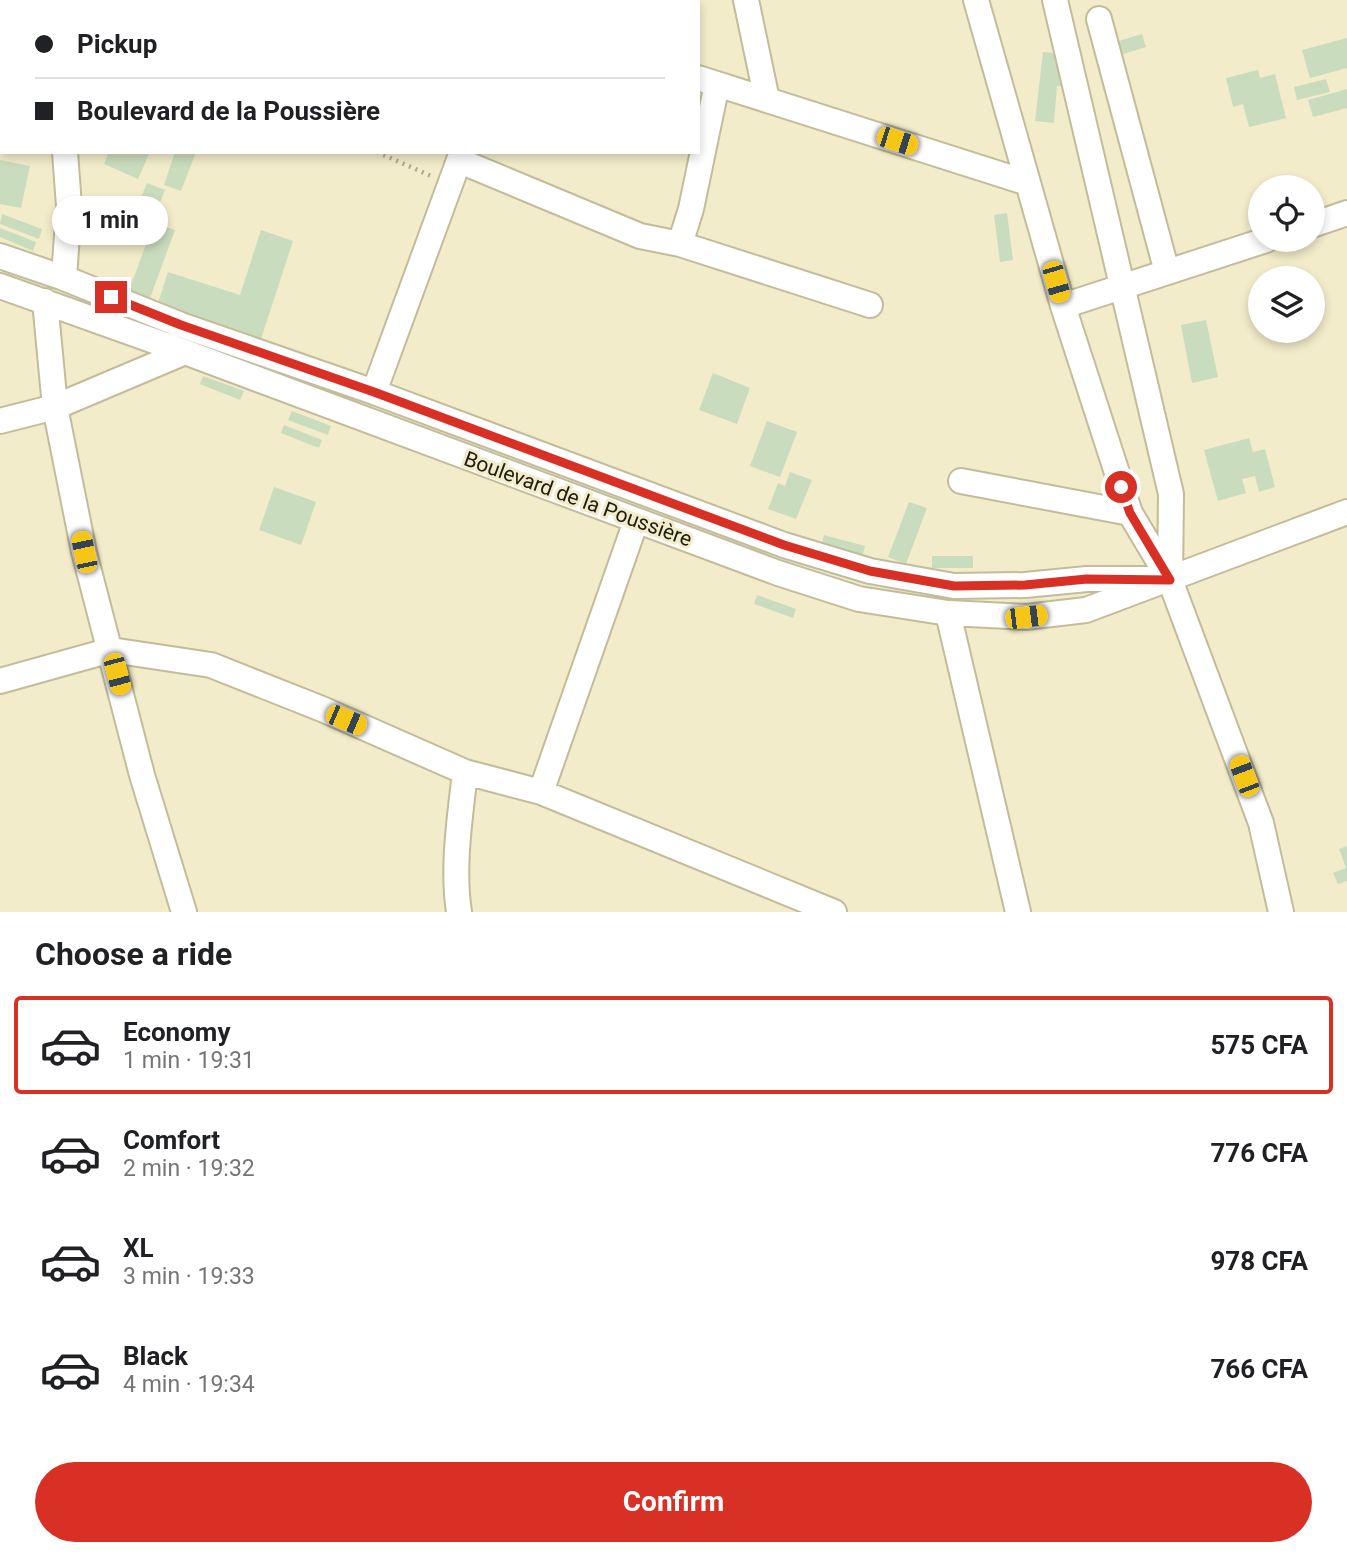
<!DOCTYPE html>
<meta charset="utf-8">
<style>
:root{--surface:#fff;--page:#f2f2f2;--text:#202124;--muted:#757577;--line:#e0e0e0;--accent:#d93025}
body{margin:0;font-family:Roboto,sans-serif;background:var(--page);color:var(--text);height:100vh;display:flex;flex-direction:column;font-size:26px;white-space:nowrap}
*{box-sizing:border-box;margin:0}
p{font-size:23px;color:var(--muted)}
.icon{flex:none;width:38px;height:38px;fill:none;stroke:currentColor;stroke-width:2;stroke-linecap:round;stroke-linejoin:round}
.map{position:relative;height:912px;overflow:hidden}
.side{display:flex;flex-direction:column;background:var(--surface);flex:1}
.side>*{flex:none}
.top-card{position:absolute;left:0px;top:0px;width:700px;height:154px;box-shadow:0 4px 10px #0003;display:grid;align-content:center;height:154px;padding:0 35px;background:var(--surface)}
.fabs{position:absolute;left:1248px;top:175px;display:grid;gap:14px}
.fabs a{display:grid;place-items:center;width:77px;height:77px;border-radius:50%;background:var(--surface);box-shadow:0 4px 10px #0003;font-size:35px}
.end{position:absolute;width:32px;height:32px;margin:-16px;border:9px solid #d93025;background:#fff;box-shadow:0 0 0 4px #fff}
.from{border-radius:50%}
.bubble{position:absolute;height:49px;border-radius:24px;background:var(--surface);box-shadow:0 4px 10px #0003;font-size:23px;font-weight:700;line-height:49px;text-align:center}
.car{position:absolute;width:21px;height:42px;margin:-21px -10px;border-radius:9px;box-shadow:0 0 5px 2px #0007;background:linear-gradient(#f5c518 24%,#345 0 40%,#f5c518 0 76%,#345 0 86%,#f5c518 0)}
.top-card b{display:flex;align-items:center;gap:24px;height:66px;font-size:26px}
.top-card b+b{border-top:2px solid var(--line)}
.top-card i{width:18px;height:18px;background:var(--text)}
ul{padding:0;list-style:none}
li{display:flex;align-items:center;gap:21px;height:98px;margin:0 14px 10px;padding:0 21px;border:4px solid transparent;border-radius:7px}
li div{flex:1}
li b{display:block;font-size:26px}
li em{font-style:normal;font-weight:700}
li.active{border-color:var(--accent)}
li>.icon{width:63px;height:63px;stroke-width:1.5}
h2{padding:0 35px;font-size:32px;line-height:84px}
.action{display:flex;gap:14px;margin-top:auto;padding:14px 35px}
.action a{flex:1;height:80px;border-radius:42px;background:var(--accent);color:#fff;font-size:28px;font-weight:700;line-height:80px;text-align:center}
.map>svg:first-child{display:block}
</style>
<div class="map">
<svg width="1347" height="912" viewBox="0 0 1347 912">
<rect width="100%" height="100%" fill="#f2ecca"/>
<path fill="#cadcbe" d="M 1142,34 L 1146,47 L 1117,56 L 1112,43 Z
M 1347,38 L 1347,68 L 1310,78 L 1302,50 Z
M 1043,52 L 1064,54 L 1069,87 L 1057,86 L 1054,123 L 1035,121 Z
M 1258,70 L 1260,78 L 1275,74 L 1286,118 L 1249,127 L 1243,104 L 1233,107 L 1226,78 Z
M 1326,79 L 1330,92 L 1297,100 L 1294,87 Z
M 1347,89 L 1347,108 L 1313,117 L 1308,100 Z
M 109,152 L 150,152 L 138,179 L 104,164 Z
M 175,152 L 196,152 L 181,191 L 164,185 Z
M 0,160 L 30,166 L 21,208 L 0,204 Z
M 147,183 L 165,190 L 153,219 L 135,212 Z
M 1007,213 L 1013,260 L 1000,262 L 994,215 Z
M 2,214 L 42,229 L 39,239 L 0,224 Z
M 134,216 L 151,222 L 147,232 L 130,226 Z
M 154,223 L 175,230 L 149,301 L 128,293 Z
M 0,228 L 36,242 L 33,251 L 0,237 Z
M 261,230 L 293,241 L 261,339 L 157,306 L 168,272 L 240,295 Z
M 1206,320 L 1218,377 L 1192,383 L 1181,325 Z
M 713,373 L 750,388 L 737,424 L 699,410 Z
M 203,376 L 244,391 L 240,400 L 200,384 Z
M 292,411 L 331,426 L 328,435 L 288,420 Z
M 767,421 L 797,432 L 780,477 L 750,466 Z
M 284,425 L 322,440 L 319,448 L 281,433 Z
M 1249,438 L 1253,452 L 1265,449 L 1275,487 L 1259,492 L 1255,476 L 1242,479 L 1246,493 L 1218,501 L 1204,450 Z
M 790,472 L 812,480 L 796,519 L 768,509 L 778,483 L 785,486 Z
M 274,487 L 316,502 L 301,545 L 259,530 Z
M 909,502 L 927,508 L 906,564 L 888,557 Z
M 824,535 L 865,546 L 862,558 L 821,548 Z
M 932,556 L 973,556 L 973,568 L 932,568 Z
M 757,595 L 796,609 L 793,618 L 754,604 Z
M 1347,846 L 1347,881 L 1338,884 L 1333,873 L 1346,868 L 1339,849 Z"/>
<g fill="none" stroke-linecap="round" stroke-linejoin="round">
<g stroke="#c2bc9b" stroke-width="28">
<path id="minor" d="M 22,0 L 23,2
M 453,0 L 458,2
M 500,0 L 500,2
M 746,0 L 767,100
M 976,0 L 1063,306 L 1130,513 L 1170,580 L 1261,823 L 1281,912
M 1055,0 L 1171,494 L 1170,579
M 1099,19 L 1167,272
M 698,78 L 1028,183
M 460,161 L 640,236 L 680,244 L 691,209 L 717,84
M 1312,225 L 1347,213
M 680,244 L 870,305
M 0,256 L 64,278 L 181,325 L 374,392 L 784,545 L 870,571 L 954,586 L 1025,585 L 1087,579 L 1152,579
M 64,278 L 69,206 L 65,152
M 0,286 L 185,352 L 778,573 L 859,599 L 948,613 L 1026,617 L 1086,610 L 1347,512
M 45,301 L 55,407 L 84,552 L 142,775 L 184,912
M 1063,306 L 1266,240
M 374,392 L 462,152
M 0,421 L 55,407 L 185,352
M 961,481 L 1130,513
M 636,521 L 541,792 L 834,912
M 948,613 L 1018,912
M 0,681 L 111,650 L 211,665 L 322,709 L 465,772
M 459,912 C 452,867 460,818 465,772 L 541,792"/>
</g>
<path stroke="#ada88e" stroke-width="4.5" stroke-dasharray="2 5" stroke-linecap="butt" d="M 377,152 L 431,176"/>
<use href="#minor" stroke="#fff" stroke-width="24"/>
</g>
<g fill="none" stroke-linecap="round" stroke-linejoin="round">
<path stroke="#d93025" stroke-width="9" d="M 111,297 L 181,325 L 374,392 L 784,545 L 870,571 L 954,586 L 1025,585 L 1087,579 L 1170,580 L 1130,513 L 1121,487"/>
</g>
<g text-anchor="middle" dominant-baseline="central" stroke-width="6" stroke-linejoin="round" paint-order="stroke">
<g font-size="21" fill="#1f1d11" stroke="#f2ecca">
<text transform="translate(578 499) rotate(20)">Boulevard de la Poussière</text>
</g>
</g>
</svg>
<div class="fabs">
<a><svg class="icon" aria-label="locate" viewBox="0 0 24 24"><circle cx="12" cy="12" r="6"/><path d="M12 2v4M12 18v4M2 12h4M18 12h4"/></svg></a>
<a><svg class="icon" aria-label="layers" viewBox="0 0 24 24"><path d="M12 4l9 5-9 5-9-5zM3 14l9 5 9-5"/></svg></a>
</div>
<i class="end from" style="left:1121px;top:487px"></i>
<i class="end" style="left:111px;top:297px"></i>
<div class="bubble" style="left:52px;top:196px;width:116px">1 min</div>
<i class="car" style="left:897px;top:141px;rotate:108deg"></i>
<i class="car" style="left:1056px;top:282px;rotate:164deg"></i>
<i class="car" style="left:84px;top:552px;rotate:348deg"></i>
<i class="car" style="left:1026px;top:617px;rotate:83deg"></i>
<i class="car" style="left:117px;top:674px;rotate:165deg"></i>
<i class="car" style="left:346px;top:720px;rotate:113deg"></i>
<i class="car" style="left:1244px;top:776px;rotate:339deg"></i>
<div class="top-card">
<b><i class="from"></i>Pickup</b>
<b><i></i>Boulevard de la Poussière</b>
</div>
</div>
<section class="side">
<h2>Choose a ride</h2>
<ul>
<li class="active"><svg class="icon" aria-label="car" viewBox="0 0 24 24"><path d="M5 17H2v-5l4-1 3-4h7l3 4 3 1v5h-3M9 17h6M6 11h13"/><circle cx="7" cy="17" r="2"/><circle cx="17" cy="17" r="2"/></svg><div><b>Economy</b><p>1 min · 19:31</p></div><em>575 CFA</em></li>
<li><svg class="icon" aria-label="car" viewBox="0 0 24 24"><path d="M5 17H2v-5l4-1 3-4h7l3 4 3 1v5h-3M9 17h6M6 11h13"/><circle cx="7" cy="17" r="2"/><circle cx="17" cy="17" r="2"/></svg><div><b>Comfort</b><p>2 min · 19:32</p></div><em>776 CFA</em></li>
<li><svg class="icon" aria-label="car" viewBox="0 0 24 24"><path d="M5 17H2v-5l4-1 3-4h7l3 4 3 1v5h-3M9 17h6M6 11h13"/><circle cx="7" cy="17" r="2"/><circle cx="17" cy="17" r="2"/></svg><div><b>XL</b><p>3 min · 19:33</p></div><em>978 CFA</em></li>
<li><svg class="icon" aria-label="car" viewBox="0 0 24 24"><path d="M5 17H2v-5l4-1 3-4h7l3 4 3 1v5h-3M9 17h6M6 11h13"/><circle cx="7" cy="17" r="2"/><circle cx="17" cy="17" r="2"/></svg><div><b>Black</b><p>4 min · 19:34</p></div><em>766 CFA</em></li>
</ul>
<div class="action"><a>Confirm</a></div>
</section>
